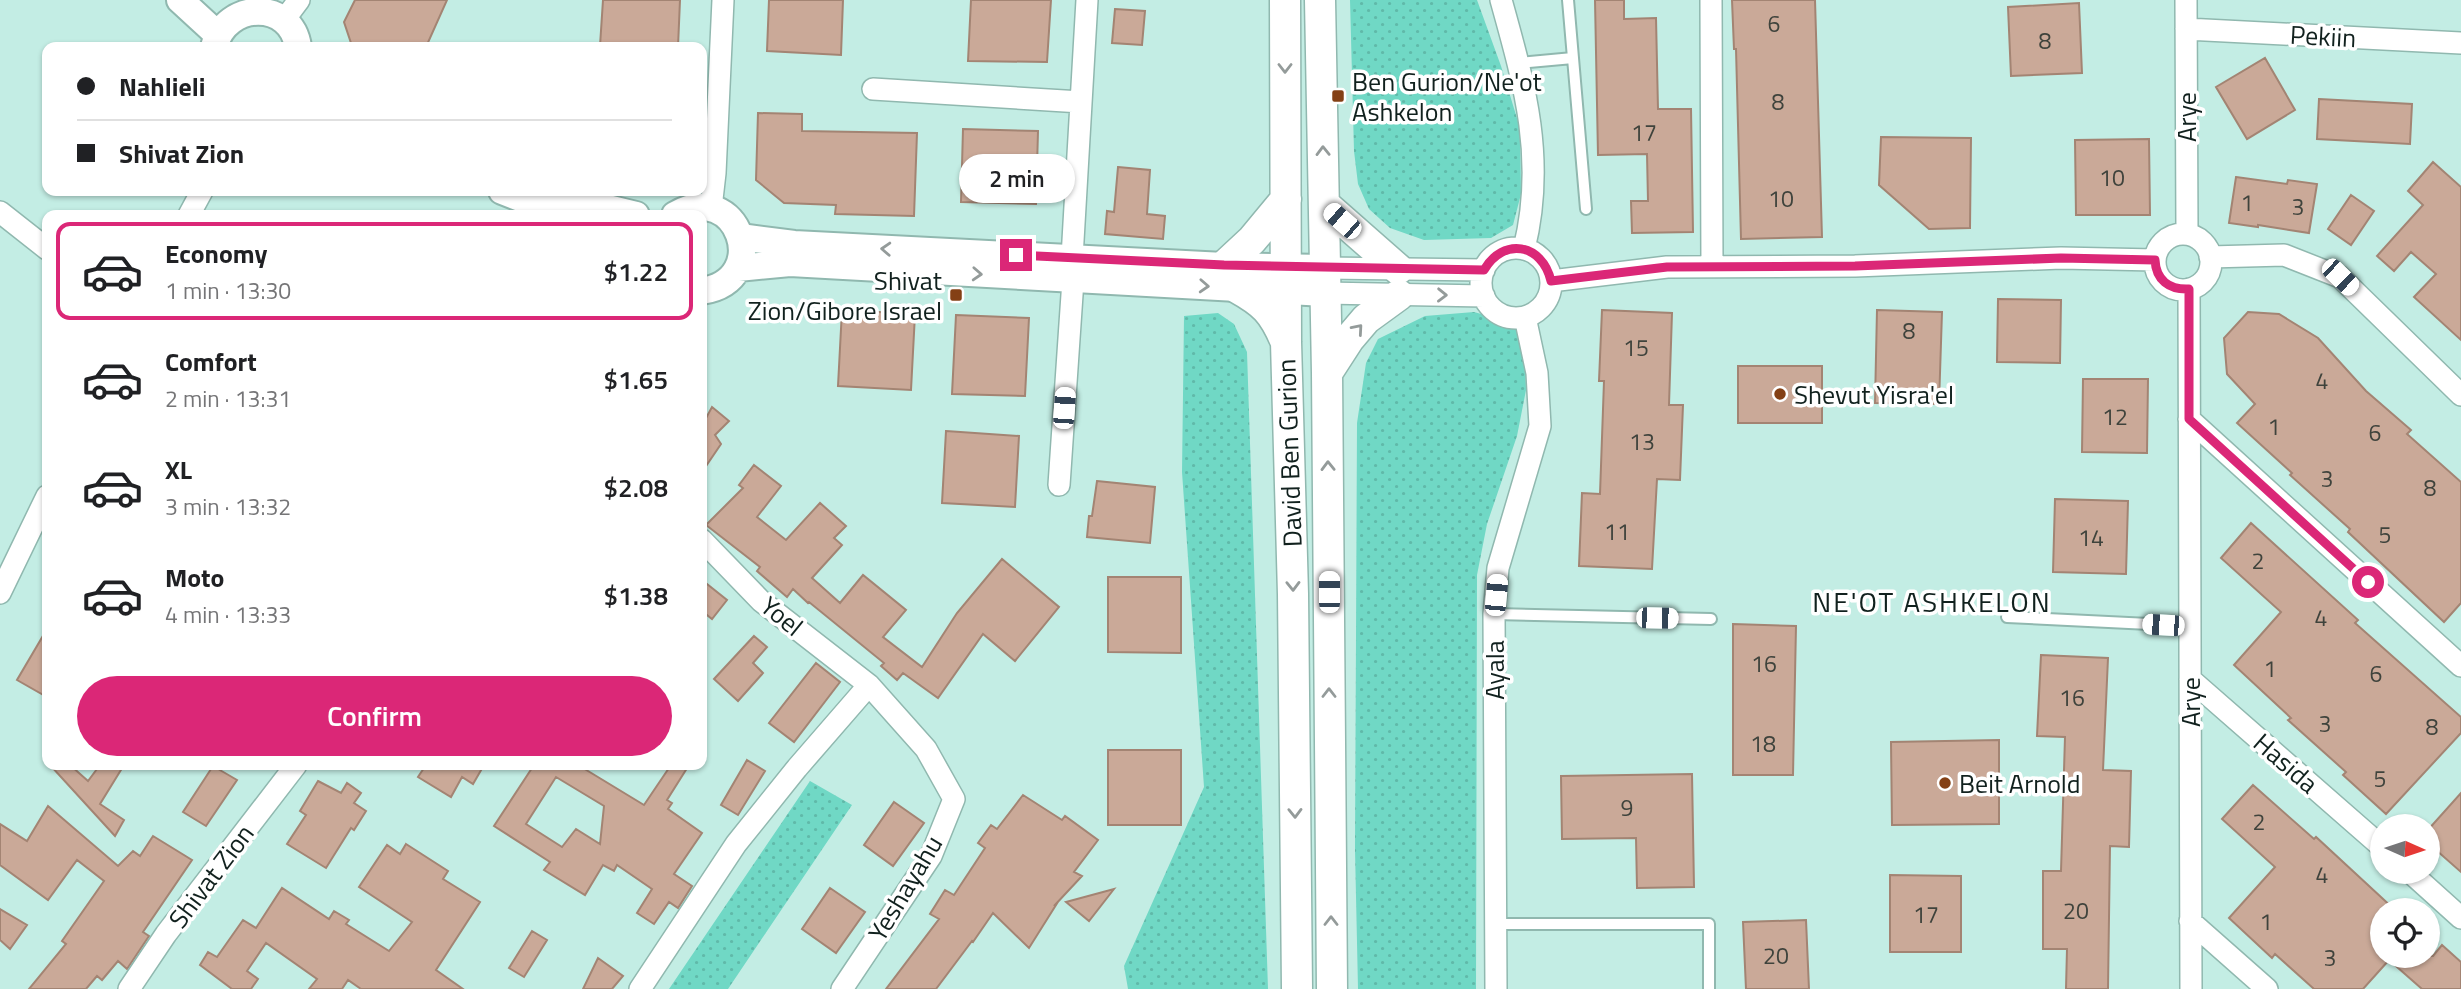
<!DOCTYPE html>
<meta charset="utf-8">
<style>
:root{--surface:#fff;--page:#f6f6f6;--text:#202124;--muted:#757577;--line:#e0e0e0;--accent:#db2777}
body{margin:0;font-family:"Titillium Web",sans-serif;background:var(--page);color:var(--text);height:100vh;display:flex;flex-direction:column;font-size:26px;white-space:nowrap}
*{box-sizing:border-box;margin:0}
p{font-size:23px;color:var(--muted)}
.icon{flex:none;width:38px;height:38px;fill:none;stroke:currentColor;stroke-width:2;stroke-linecap:round;stroke-linejoin:round}
.map{position:relative;flex:1;overflow:hidden}
.details{position:absolute;left:42px;top:210px;width:665px;height:560px;display:flex;flex-direction:column;background:var(--surface);border-radius:14px;box-shadow:0 2px 5px #0004}
.details>*{flex:none}
.guide{position:absolute;left:42px;top:42px;width:665px;height:154px;border-radius:14px;box-shadow:0 2px 5px #0004;display:grid;align-content:center;height:154px;padding:0 35px;background:var(--surface)}
.needle{width:46px;rotate:93deg}
.tools{position:absolute;left:2370px;top:814px;display:grid;gap:14px}
.tools a{display:grid;place-items:center;width:70px;height:70px;border-radius:50%;background:var(--surface);box-shadow:0 2px 5px #0004;font-size:35px}
.end{position:absolute;width:32px;height:32px;margin:-16px;border:9px solid #db2777;background:#fff;box-shadow:0 0 0 4px #fff}
.from{border-radius:50%}
.bubble{position:absolute;height:49px;border-radius:24px;background:var(--surface);box-shadow:0 2px 5px #0004;font-size:23px;font-weight:600;line-height:49px;text-align:center}
.car{position:absolute;width:21px;height:42px;margin:-21px -10px;border-radius:9px;box-shadow:0 0 5px 2px #0007;background:linear-gradient(#fff 24%,#345 0 40%,#fff 0 76%,#345 0 86%,#fff 0)}
.guide b{display:flex;align-items:center;gap:24px;height:66px;font-size:26px}
.guide b+b{border-top:2px solid var(--line)}
.guide i{width:18px;height:18px;background:var(--text)}
ul{padding:12px 0 0;list-style:none}
li{display:flex;align-items:center;gap:21px;height:98px;margin:0 14px 10px;padding:0 21px;border:4px solid transparent;border-radius:14px}
li div{flex:1}
li b{display:block;font-size:26px}
li em{font-style:normal;font-weight:600}
li.current{border-color:var(--accent)}
li>.icon{width:63px;height:63px;stroke-width:1.5}
.cta{display:flex;gap:14px;margin-top:auto;padding:14px 35px}
.cta a{flex:1;height:80px;border-radius:42px;background:var(--accent);color:#fff;font-size:28px;font-weight:600;line-height:80px;text-align:center}
.map>svg:first-child{display:block}
</style>
<div class="map">
<svg width="2461" height="989" viewBox="0 0 2461 989">
<defs>
<pattern id="green-dots" width="8" height="8" patternUnits="userSpaceOnUse" patternTransform="scale(1.75)"><rect width="8" height="8" fill="#70d8c5"/><path d="M2 2h.1M6 6h.1" fill="none" stroke="#60b9a9" stroke-width="1.8" stroke-linecap="round"/></pattern>
</defs>
<rect width="100%" height="100%" fill="#c3ede4"/>
<path fill="url(#green-dots)" d="M 1350,0 L 1477,0 L 1501,66 L 1520,128 L 1521,194 L 1513,225 L 1491,238 L 1424,240 L 1390,228 L 1369,209 L 1358,184 L 1354,151 Z
M 1474,312 L 1514,323 L 1525,351 L 1526,390 L 1517,436 L 1487,524 L 1477,575 L 1476,989 L 1358,989 L 1355,850 L 1357,423 L 1366,363 L 1378,339 L 1425,316 Z
M 1218,313 L 1234,324 L 1247,352 L 1268,989 L 1128,989 L 1124,966 L 1204,787 L 1182,472 L 1184,316 Z
M 810,781 L 852,805 L 728,989 L 669,989 Z"/>
<path fill="#caa998" stroke="#a38473" stroke-width="2" fill-rule="evenodd" d="M 355,0 L 447,0 L 426,47 L 360,47 L 351,43 L 344,22 Z
M 603,0 L 680,0 L 678,47 L 600,46 Z
M 769,0 L 843,0 L 841,55 L 767,51 Z
M 971,0 L 1051,0 L 1047,62 L 968,61 Z
M 1595,0 L 1624,0 L 1624,19 L 1656,18 L 1658,109 L 1691,109 L 1693,232 L 1632,233 L 1631,201 L 1648,201 L 1647,154 L 1598,155 Z
M 1732,0 L 1815,0 L 1822,237 L 1741,239 L 1736,49 L 1734,49 Z
M 2079,3 L 2082,73 L 2011,76 L 2008,7 Z
M 1115,9 L 1145,11 L 1142,45 L 1112,43 Z
M 2265,58 L 2295,110 L 2247,139 L 2216,87 Z
M 2319,99 L 2412,104 L 2410,144 L 2317,139 Z
M 758,113 L 802,114 L 802,131 L 917,133 L 914,216 L 835,214 L 836,205 L 784,203 L 756,180 Z
M 963,129 L 1038,131 L 1036,204 L 961,202 Z
M 1881,137 L 1971,138 L 1970,228 L 1929,229 L 1879,185 Z
M 2149,139 L 2150,215 L 2076,215 L 2075,140 Z
M 2433,162 L 2461,187 L 2461,340 L 2414,297 L 2436,274 L 2411,252 L 2394,271 L 2377,256 L 2423,205 L 2408,191 Z
M 1118,167 L 1150,170 L 1147,214 L 1165,216 L 1163,239 L 1105,234 L 1107,211 L 1114,212 Z
M 2236,177 L 2287,184 L 2288,180 L 2317,184 L 2309,233 L 2258,225 L 2258,227 L 2229,223 Z
M 2351,195 L 2374,211 L 2351,245 L 2328,229 Z
M 1998,299 L 2061,300 L 2060,363 L 1997,362 Z
M 842,310 L 915,314 L 911,390 L 838,386 Z
M 1602,310 L 1672,313 L 1669,405 L 1683,405 L 1680,480 L 1657,479 L 1652,569 L 1579,566 L 1582,493 L 1600,494 L 1604,381 L 1599,381 Z
M 1877,310 L 1942,312 L 1939,404 L 1875,403 Z
M 2248,312 L 2279,314 L 2318,338 L 2366,391 L 2411,430 L 2407,434 L 2461,482 L 2461,603 L 2444,622 L 2348,532 L 2350,529 L 2290,475 L 2292,473 L 2237,423 L 2255,404 L 2227,374 L 2224,338 Z
M 956,315 L 1029,318 L 1025,396 L 952,394 Z
M 1738,366 L 1822,366 L 1822,423 L 1738,423 Z
M 2083,379 L 2148,379 L 2147,453 L 2082,452 Z
M 712,407 L 729,421 L 715,435 L 721,444 L 702,472 L 702,416 L 705,420 Z
M 946,431 L 1019,436 L 1015,507 L 942,503 Z
M 754,465 L 781,486 L 757,517 L 786,540 L 820,503 L 846,526 L 834,538 L 842,545 L 812,578 L 840,603 L 863,575 L 906,610 L 883,637 L 922,667 L 957,613 L 1002,559 L 1059,607 L 1015,661 L 983,634 L 938,698 L 903,673 L 897,680 L 881,666 L 884,663 L 809,602 L 808,603 L 793,589 L 787,597 L 757,571 L 760,567 L 706,525 L 743,488 L 739,485 Z
M 1097,481 L 1155,487 L 1150,543 L 1087,537 L 1089,516 L 1092,516 Z
M 2055,499 L 2128,501 L 2126,574 L 2053,572 Z
M 2251,523 L 2358,620 L 2355,623 L 2461,717 L 2461,733 L 2386,814 L 2343,775 L 2346,772 L 2288,720 L 2291,718 L 2234,665 L 2281,612 L 2221,558 Z
M 1108,577 L 1181,577 L 1181,653 L 1108,652 Z
M 702,580 L 727,600 L 712,619 L 702,611 Z
M 1733,624 L 1796,626 L 1793,775 L 1733,775 Z
M 47,629 L 47,697 L 17,680 Z
M 754,636 L 767,647 L 753,663 L 763,673 L 738,701 L 714,679 Z
M 2041,655 L 2108,658 L 2103,770 L 2131,771 L 2129,847 L 2110,846 L 2108,989 L 2066,989 L 2067,949 L 2043,949 L 2043,871 L 2061,871 L 2065,737 L 2037,736 Z
M 816,663 L 840,682 L 794,742 L 769,723 Z
M 1999,740 L 1999,824 L 1892,825 L 1891,742 Z
M 1108,750 L 1181,750 L 1181,825 L 1108,825 Z
M 747,760 L 765,771 L 738,815 L 721,805 Z
M 50,765 L 70,765 L 88,781 L 100,765 L 124,765 L 100,804 L 124,820 L 115,836 Z
M 426,765 L 484,765 L 473,784 L 462,777 L 451,797 L 418,777 Z
M 534,765 L 578,765 L 644,805 L 671,765 L 689,765 L 667,800 L 672,803 L 668,809 L 702,833 L 674,874 L 692,886 L 678,908 L 669,902 L 654,924 L 637,913 L 652,889 L 617,865 L 614,871 L 603,865 L 585,895 L 544,870 L 550,862 L 494,826 ZM 556,777 L 604,806 L 600,844 L 576,829 L 562,847 L 526,824 Z
M 213,766 L 237,780 L 206,826 L 183,812 Z
M 1692,774 L 1694,887 L 1637,888 L 1636,838 L 1562,839 L 1561,776 Z
M 318,781 L 341,793 L 347,783 L 361,793 L 354,803 L 366,811 L 354,830 L 351,828 L 326,868 L 287,844 L 306,815 L 300,811 Z
M 2253,785 L 2314,839 L 2316,837 L 2395,910 L 2382,910 L 2382,956 L 2433,956 L 2442,945 L 2461,962 L 2461,989 L 2422,989 L 2389,960 L 2363,989 L 2314,989 L 2275,954 L 2272,958 L 2229,918 L 2275,867 L 2222,819 Z
M 2461,793 L 2461,872 L 2427,842 L 2427,831 Z
M 1023,795 L 1062,820 L 1065,816 L 1098,840 L 1074,872 L 1082,876 L 1054,906 L 1056,905 L 1029,948 L 993,913 L 973,942 L 972,941 L 936,989 L 886,989 L 939,919 L 930,914 L 945,890 L 954,895 L 985,848 L 978,843 L 991,825 L 997,829 Z
M 894,802 L 924,823 L 893,866 L 864,845 Z
M 48,806 L 118,866 L 133,851 L 140,856 L 153,836 L 192,860 L 143,932 L 149,936 L 127,969 L 118,961 L 102,980 L 97,976 L 86,989 L 29,989 L 66,944 L 62,941 L 104,881 L 77,860 L 48,900 L 0,865 L 0,824 L 27,841 Z
M 406,844 L 448,871 L 443,879 L 480,902 L 436,970 L 463,989 L 361,989 L 348,980 L 342,989 L 309,989 L 317,979 L 266,943 L 247,971 L 258,979 L 251,989 L 232,989 L 200,965 L 208,952 L 217,957 L 243,920 L 256,928 L 282,888 L 329,919 L 334,911 L 349,920 L 346,924 L 389,951 L 412,922 L 359,887 L 387,845 L 400,854 Z
M 1890,875 L 1961,876 L 1961,952 L 1890,952 Z
M 830,888 L 865,912 L 836,953 L 802,929 Z
M 1114,889 L 1089,921 L 1066,902 Z
M 0,909 L 27,925 L 10,949 L 0,940 Z
M 1806,920 L 1809,989 L 1746,989 L 1743,922 Z
M 532,931 L 547,940 L 524,977 L 509,968 Z
M 598,958 L 623,976 L 612,989 L 583,989 Z"/>
<g fill="none" stroke-linecap="round" stroke-linejoin="round">
<g stroke="#90b8af" stroke-width="14">
<path id="service" d="M 1568,0 L 1586,209
M 1518,63 L 1573,58
M 1494,614 L 1711,619
M 2007,617 L 2190,626
M 1495,924 L 1709,924 L 1709,989"/>
</g>
<g stroke="#90b8af" stroke-width="24">
<path id="minor" d="M 1501,0 C 1525,86 1546,160 1524,249
M 1711,0 L 1712,267
M 2186,0 L 2187,234
M 284,20 L 299,0
M 2186,29 L 2461,43
M 873,89 L 1081,102
M 711,208 L 715,173 L 723,0
M 0,212 L 47,249
M 189,215 L 202,191
M2155 262a28 28 0 1 1 56 0a28 28 0 1 1-56 0Z
M1481 283a35 35 0 1 1 70 0a35 35 0 1 1-70 0Z
M 2210,257 L 2284,255 L 2340,277 L 2461,395
M 1072,258 L 1087,0
M 1325,268 L 1484,270
M 1551,281 L 1667,267 L 1855,266 L 2061,258 L 2155,260
M 2189,289 L 2191,989
M 1325,293 L 1484,296
M 2189,419 L 2461,666
M 1059,485 L 1073,280
M 702,540 L 761,601 L 869,685 L 926,749 L 954,799 L 931,856 L 842,989
M 0,593 L 47,496
M 2190,679 L 2382,847
M 2410,872 L 2461,918
M 2190,921 L 2267,989
M 129,989 L 166,934 L 296,765
M 640,989 L 736,844 L 797,768 L 869,685
M 1496,989 L 1494,614 L 1498,568 L 1540,426 L 1537,373 L 1525,317"/>
</g>
<g stroke="#90b8af" stroke-width="30">
<path id="tertiary" d="M 180,0 L 217,34
M 214,47 C 226,0 292,0 298,47
M 502,191 L 564,215
M 555,191 L 607,208 L 636,215
M 675,215 C 738,178 774,280 702,291
M 740,237 L 794,244 L 1224,266 L 1325,268
M 738,268 L 790,263 L 1325,293"/>
</g>
<g stroke="#90b8af" stroke-width="33">
<path id="secondary" d="M 1285,0 L 1286,342 L 1293,594 L 1297,989
M 1320,0 L 1327,373 L 1332,989
M 1324,204 L 1398,269
M 1224,266 L 1252,240 L 1286,199
M 1237,288 C 1264,303 1273,312 1285,340
M 1327,373 L 1349,339 L 1366,319 L 1399,295"/>
</g>
<use href="#service" stroke="#fff" stroke-width="10"/>
<use href="#minor" stroke="#fff" stroke-width="21"/>
<use href="#tertiary" stroke="#fff" stroke-width="26"/>
<use href="#secondary" stroke="#fff" stroke-width="30"/>
</g>
<defs><path id="oneway-chevron" d="M-2-3.5L2.5 0L-2 3.5" fill="none" stroke-width="1.6" stroke-linecap="round" stroke-linejoin="round" transform="scale(1.75)"/></defs>
<g stroke="#949b9a">
<use href="#oneway-chevron" transform="translate(1285 68) rotate(90)"/>
<use href="#oneway-chevron" transform="translate(1323 151) rotate(-91)"/>
<use href="#oneway-chevron" transform="translate(886 249) rotate(-177)"/>
<use href="#oneway-chevron" transform="translate(977 274) rotate(3)"/>
<use href="#oneway-chevron" transform="translate(1204 286) rotate(3)"/>
<use href="#oneway-chevron" transform="translate(1442 295) rotate(1)"/>
<use href="#oneway-chevron" transform="translate(1358 329) rotate(-49)"/>
<use href="#oneway-chevron" transform="translate(1328 466) rotate(-91)"/>
<use href="#oneway-chevron" transform="translate(1293 586) rotate(89)"/>
<use href="#oneway-chevron" transform="translate(1329 693) rotate(-90)"/>
<use href="#oneway-chevron" transform="translate(1295 813) rotate(89)"/>
<use href="#oneway-chevron" transform="translate(1331 921) rotate(-90)"/>
</g>
<g fill="none" stroke-linecap="round" stroke-linejoin="round">
<path stroke="#db2777" stroke-width="9" d="M 1016,255 L 1224,265 L 1484,270 C 1503,237 1542,243 1551,281 L 1667,267 L 1855,266 L 2061,258 L 2155,260 C 2156,280 2169,290 2189,289 L 2189,419 L 2368,582"/>
</g>
<g fill="#844015" stroke="#fff" stroke-width="2.5">
<rect x="1331" y="89" width="14" height="14" rx="3.5"/>
<rect x="949" y="288" width="14" height="14" rx="3.5"/>
<circle cx="1780" cy="394" r="7"/>
<circle cx="1945" cy="783" r="7"/>
</g>
<g text-anchor="middle" dominant-baseline="central" stroke-width="7" stroke-linejoin="round" paint-order="stroke">
<g font-size="23" fill="#3f433c">
<text x="1774" y="23">6</text>
<text x="2045" y="40">8</text>
<text x="1778" y="101">8</text>
<text x="1644" y="132">17</text>
<text x="2112" y="177">10</text>
<text x="1781" y="198">10</text>
<text x="2247" y="202">1</text>
<text x="2298" y="206">3</text>
<text x="1909" y="330">8</text>
<text x="1636" y="347">15</text>
<text x="2322" y="380">4</text>
<text x="2115" y="416">12</text>
<text x="2274" y="426">1</text>
<text x="2375" y="432">6</text>
<text x="1642" y="441">13</text>
<text x="2327" y="478">3</text>
<text x="2430" y="487">8</text>
<text x="1617" y="531">11</text>
<text x="2385" y="534">5</text>
<text x="2091" y="537">14</text>
<text x="2258" y="560">2</text>
<text x="2321" y="617">4</text>
<text x="1764" y="663">16</text>
<text x="2270" y="668">1</text>
<text x="2376" y="673">6</text>
<text x="2072" y="697">16</text>
<text x="2325" y="723">3</text>
<text x="2432" y="726">8</text>
<text x="1763" y="743">18</text>
<text x="2380" y="778">5</text>
<text x="1627" y="807">9</text>
<text x="2259" y="821">2</text>
<text x="2322" y="874">4</text>
<text x="2076" y="910">20</text>
<text x="1926" y="914">17</text>
<text x="2266" y="921">1</text>
<text x="1776" y="955">20</text>
<text x="2330" y="957">3</text>
</g>
<g font-size="26" fill="#11211e" stroke="#fff">
<text transform="translate(2323 36) rotate(3)">Pekiin</text>
<text transform="translate(2186 117) rotate(-90)">Arye</text>
<text transform="translate(1289 453) rotate(-92)">David Ben Gurion</text>
<text transform="translate(782 616) rotate(39)">Yoel</text>
<text transform="translate(1494 670) rotate(-90)">Ayala</text>
<text transform="translate(2190 702) rotate(-90)">Arye</text>
<text transform="translate(2286 763) rotate(41)">Hasida</text>
<text transform="translate(211 876) rotate(-53)">Shivat Zion</text>
<text transform="translate(905 888) rotate(-59)">Yeshayahu</text>
</g>
<g font-size="26" fill="#11211e" stroke="#fff" text-anchor="start">
<text x="1352" y="81">Ben Gurion/Ne'ot<tspan x="1352" dy="30">Ashkelon</tspan></text>
<text x="942" y="280" text-anchor="end">Shivat<tspan x="942" dy="30">Zion/Gibore Israel</tspan></text>
<text x="1794" y="394">Shevut Yisra'el</text>
<text x="1959" y="783">Beit Arnold</text>
</g>
<g font-size="28" letter-spacing="2" fill="#11211e" stroke="#fff">
<text x="1932" y="601">NE'OT ASHKELON</text>
</g>
</g>
</svg>
<div class="tools">
<a><svg class="needle" viewBox="-14 -14 28 28"><path d="M0-13l5 13h-10z" fill="#e53935"/><path d="M0 13l5-13h-10z" fill="#757577"/></svg></a>
<a><svg class="icon" aria-label="locate" viewBox="0 0 24 24"><circle cx="12" cy="12" r="6"/><path d="M12 2v4M12 18v4M2 12h4M18 12h4"/></svg></a>
</div>
<i class="end from" style="left:2368px;top:582px"></i>
<i class="end" style="left:1016px;top:255px"></i>
<div class="bubble" style="left:959px;top:154px;width:116px">2 min</div>
<i class="car" style="left:1342px;top:221px;rotate:311deg"></i>
<i class="car" style="left:2340px;top:277px;rotate:134deg"></i>
<i class="car" style="left:1064px;top:408px;rotate:4deg"></i>
<i class="car" style="left:1329px;top:592px;rotate:0deg"></i>
<i class="car" style="left:1496px;top:595px;rotate:5deg"></i>
<i class="car" style="left:1657px;top:618px;rotate:91deg"></i>
<i class="car" style="left:2163px;top:625px;rotate:273deg"></i>
<div class="guide">
<b><i class="from"></i>Nahlieli</b>
<b><i></i>Shivat Zion</b>
</div>
<section class="details">
<ul>
<li class="current"><svg class="icon" aria-label="car" viewBox="0 0 24 24"><path d="M5 17H2v-5l4-1 3-4h7l3 4 3 1v5h-3M9 17h6M6 11h13"/><circle cx="7" cy="17" r="2"/><circle cx="17" cy="17" r="2"/></svg><div><b>Economy</b><p>1 min · 13:30</p></div><em>$1.22</em></li>
<li><svg class="icon" aria-label="car" viewBox="0 0 24 24"><path d="M5 17H2v-5l4-1 3-4h7l3 4 3 1v5h-3M9 17h6M6 11h13"/><circle cx="7" cy="17" r="2"/><circle cx="17" cy="17" r="2"/></svg><div><b>Comfort</b><p>2 min · 13:31</p></div><em>$1.65</em></li>
<li><svg class="icon" aria-label="car" viewBox="0 0 24 24"><path d="M5 17H2v-5l4-1 3-4h7l3 4 3 1v5h-3M9 17h6M6 11h13"/><circle cx="7" cy="17" r="2"/><circle cx="17" cy="17" r="2"/></svg><div><b>XL</b><p>3 min · 13:32</p></div><em>$2.08</em></li>
<li><svg class="icon" aria-label="car" viewBox="0 0 24 24"><path d="M5 17H2v-5l4-1 3-4h7l3 4 3 1v5h-3M9 17h6M6 11h13"/><circle cx="7" cy="17" r="2"/><circle cx="17" cy="17" r="2"/></svg><div><b>Moto</b><p>4 min · 13:33</p></div><em>$1.38</em></li>
</ul>
<div class="cta"><a>Confirm</a></div>
</section>
</div>
